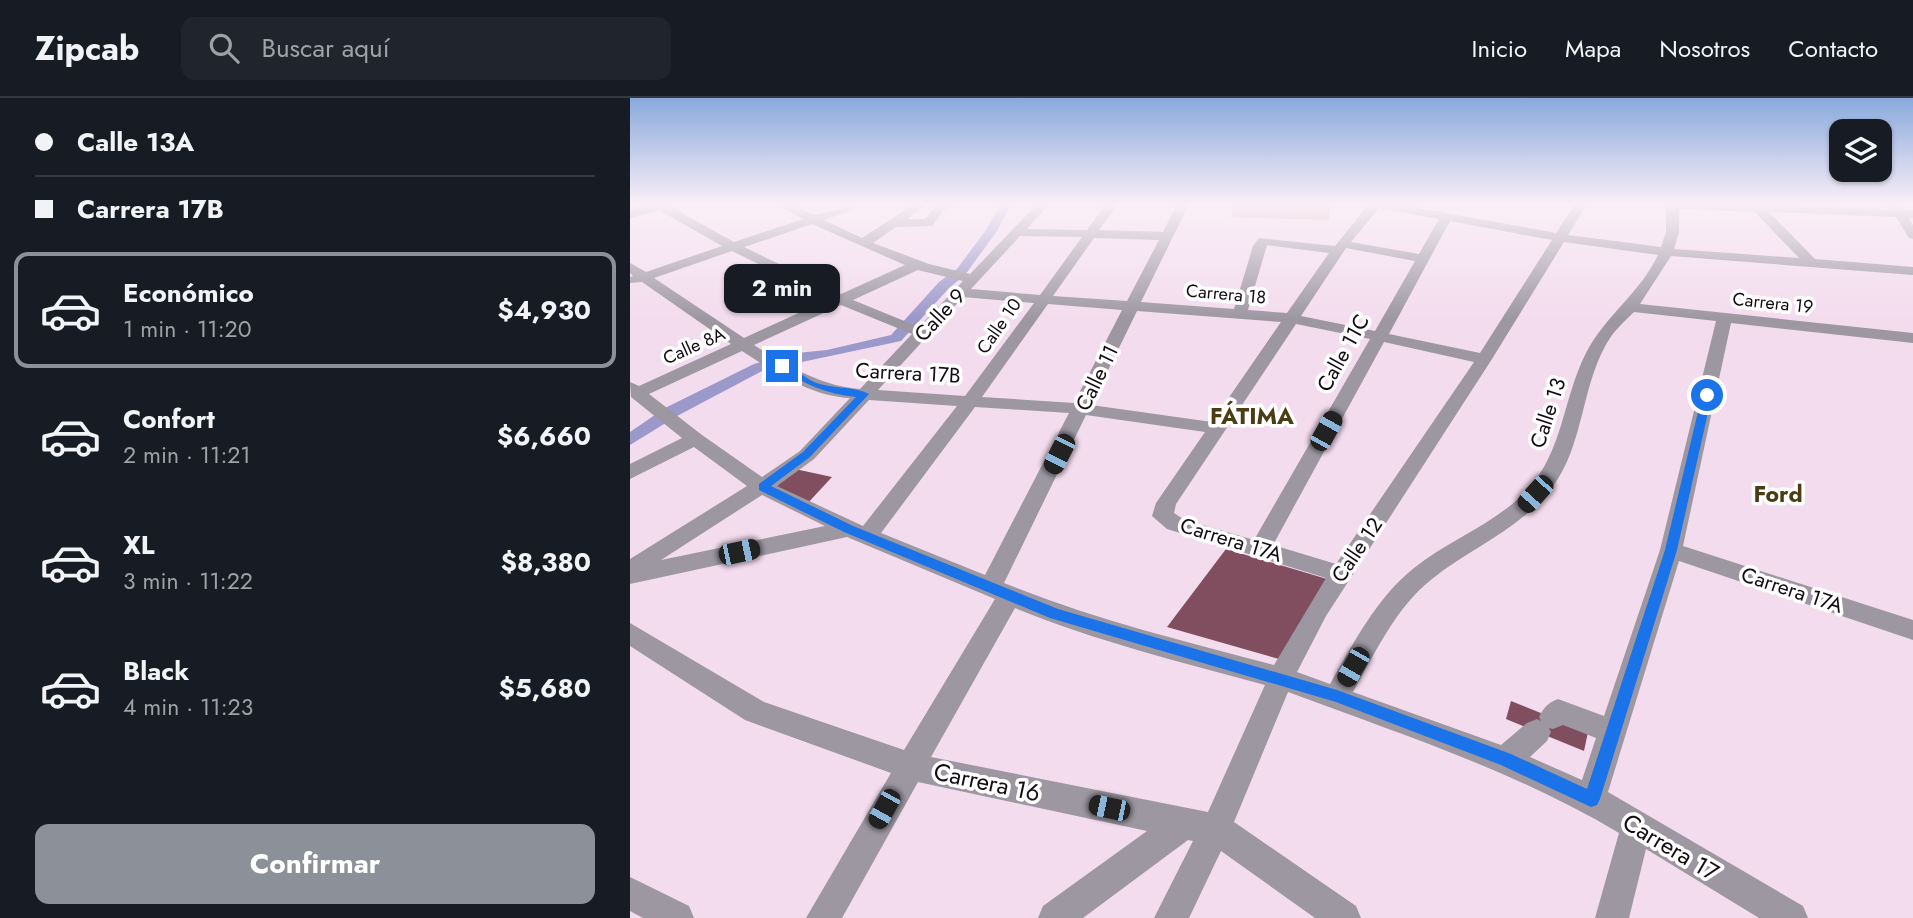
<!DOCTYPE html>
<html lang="es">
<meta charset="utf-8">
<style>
:root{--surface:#171b24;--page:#20242c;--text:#f1f3f6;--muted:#9ea1a6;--line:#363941;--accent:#8c9099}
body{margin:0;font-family:Jost,sans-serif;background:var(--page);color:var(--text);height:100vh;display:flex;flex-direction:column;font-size:26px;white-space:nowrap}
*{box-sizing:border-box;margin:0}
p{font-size:23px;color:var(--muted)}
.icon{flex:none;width:38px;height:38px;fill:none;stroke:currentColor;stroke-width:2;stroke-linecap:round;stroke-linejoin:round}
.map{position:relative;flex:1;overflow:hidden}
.side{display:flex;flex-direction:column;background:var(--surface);width:630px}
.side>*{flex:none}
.top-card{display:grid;align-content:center;height:154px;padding:0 35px;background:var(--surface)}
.controls{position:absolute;left:1199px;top:21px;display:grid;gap:14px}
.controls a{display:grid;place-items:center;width:63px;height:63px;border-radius:14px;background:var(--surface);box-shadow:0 2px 5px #0004;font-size:35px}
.end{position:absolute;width:32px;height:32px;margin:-16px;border:9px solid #1a73e8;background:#fff;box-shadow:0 0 0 4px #fff}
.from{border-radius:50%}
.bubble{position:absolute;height:49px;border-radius:14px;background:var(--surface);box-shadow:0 2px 5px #0004;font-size:23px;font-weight:700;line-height:49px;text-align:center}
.car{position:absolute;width:21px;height:42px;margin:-21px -10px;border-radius:9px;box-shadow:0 0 5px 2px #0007;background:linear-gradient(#222 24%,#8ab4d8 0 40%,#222 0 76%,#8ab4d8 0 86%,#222 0)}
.top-card b{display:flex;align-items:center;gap:24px;height:66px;font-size:26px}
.top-card b+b{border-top:2px solid var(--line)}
.top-card i{width:18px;height:18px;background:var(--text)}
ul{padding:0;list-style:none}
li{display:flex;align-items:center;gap:21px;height:116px;margin:0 14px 10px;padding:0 21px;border:4px solid transparent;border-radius:14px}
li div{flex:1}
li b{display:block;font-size:26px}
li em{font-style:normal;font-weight:700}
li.selected{border-color:var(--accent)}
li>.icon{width:63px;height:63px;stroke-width:1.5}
.action{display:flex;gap:14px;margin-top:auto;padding:14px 35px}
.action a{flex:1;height:80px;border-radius:14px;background:var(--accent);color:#fff;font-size:28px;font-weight:700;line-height:80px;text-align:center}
header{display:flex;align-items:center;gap:42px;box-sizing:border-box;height:98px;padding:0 35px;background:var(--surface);border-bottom:2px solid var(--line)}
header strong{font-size:33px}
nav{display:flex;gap:38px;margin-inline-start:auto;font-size:24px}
.search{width:490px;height:63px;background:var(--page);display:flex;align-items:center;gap:18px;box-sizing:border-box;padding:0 24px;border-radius:14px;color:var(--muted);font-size:26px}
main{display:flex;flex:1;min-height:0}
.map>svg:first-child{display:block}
</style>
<header>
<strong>Zipcab</strong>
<div class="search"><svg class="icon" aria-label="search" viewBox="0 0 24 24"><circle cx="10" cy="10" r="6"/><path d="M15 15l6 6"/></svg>Buscar aquí</div>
<nav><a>Inicio</a><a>Mapa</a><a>Nosotros</a><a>Contacto</a></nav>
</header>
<main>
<section class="side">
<div class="top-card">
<b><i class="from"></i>Calle 13A</b>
<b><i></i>Carrera 17B</b>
</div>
<ul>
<li class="selected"><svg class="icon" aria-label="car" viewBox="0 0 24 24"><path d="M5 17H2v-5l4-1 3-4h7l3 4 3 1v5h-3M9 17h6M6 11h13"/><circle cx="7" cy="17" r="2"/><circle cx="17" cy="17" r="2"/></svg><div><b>Económico</b><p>1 min · 11:20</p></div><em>$4,930</em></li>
<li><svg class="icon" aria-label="car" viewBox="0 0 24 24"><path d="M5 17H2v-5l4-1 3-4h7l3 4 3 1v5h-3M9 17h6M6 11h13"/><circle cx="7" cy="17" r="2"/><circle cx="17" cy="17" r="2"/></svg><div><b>Confort</b><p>2 min · 11:21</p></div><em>$6,660</em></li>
<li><svg class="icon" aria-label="car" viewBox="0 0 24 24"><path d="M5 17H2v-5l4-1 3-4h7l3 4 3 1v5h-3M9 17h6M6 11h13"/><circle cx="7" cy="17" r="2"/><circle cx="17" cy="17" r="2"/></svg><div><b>XL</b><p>3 min · 11:22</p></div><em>$8,380</em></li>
<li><svg class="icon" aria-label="car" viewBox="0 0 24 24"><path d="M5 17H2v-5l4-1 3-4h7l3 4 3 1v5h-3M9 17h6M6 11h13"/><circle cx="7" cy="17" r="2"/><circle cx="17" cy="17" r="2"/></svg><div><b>Black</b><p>4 min · 11:23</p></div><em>$5,680</em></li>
</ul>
<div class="action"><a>Confirmar</a></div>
</section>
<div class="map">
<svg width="1283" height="820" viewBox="0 0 1283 820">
<rect width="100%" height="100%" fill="#f3dcee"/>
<path fill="#d3a8a6" d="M 605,106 L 700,106 L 699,122 L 601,119 Z"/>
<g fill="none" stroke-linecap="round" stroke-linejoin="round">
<path fill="#9b98ca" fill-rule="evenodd" d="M 371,106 L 381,106 L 367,133 L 335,177 L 319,190 L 271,243 L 134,272 L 47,318 L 0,347 L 0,334 L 35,310 L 124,266 L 157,256 L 197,252 L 261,237 L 309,184 L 327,171 L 356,132 Z"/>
</g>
<path fill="#814e60" d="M 165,371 L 202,379 L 176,407 L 146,389 Z
M 596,451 L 697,481 L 649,561 L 537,529 Z
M 881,603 L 958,634 L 954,653 L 876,621 Z"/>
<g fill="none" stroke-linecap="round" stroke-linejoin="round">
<path fill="#9c97a1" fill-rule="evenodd" d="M 22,106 L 43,106 L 41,109 L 104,144 L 173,121 L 146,106 L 161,106 L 184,117 L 222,108 L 222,112 L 194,122 L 232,140 L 284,106 L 297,106 L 277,121 L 295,121 L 305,109 L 325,106 L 313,113 L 302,128 L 266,129 L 243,145 L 299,166 L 340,176 L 407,106 L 419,106 L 397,131 L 457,132 L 476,106 L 488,106 L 469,132 L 533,134 L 547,106 L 559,106 L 511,204 L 604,211 L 623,148 L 629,140 L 705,148 L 739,106 L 766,106 L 926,135 L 945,106 L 957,106 L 938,137 L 1031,149 L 1036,134 L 1036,106 L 1257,111 L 1257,107 C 1266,105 1273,112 1283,112 L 1283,120 L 1278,119 L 1283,127 L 1283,141 L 1279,140 L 1266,119 L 1139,114 L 1185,161 L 1283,169 L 1283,177 L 1041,158 L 1010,206 L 1283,235 L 1283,245 L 1101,225 L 1053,448 L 1283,522 L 1283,542 L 1049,463 L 978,694 L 1173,808 L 1178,820 L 1129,820 L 1016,751 L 999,820 L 965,820 L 989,735 C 886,673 770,636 658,594 L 604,724 L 726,808 L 731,820 L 685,820 L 591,753 L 559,820 L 524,820 L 563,743 L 558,742 L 453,820 L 408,820 L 413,808 L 517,733 L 288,684 L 212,820 L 176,820 L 261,675 L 115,622 L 0,548 L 0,525 L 134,604 L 274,652 L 365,501 L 217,439 L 0,486 L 0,461 L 117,388 L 64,349 L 0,381 L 0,366 L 52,340 L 1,299 L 0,284 L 9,288 L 101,246 L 12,184 L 0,185 L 0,179 L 3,178 L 0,175 L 0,165 L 16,174 L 92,148 L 29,112 L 0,120 L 0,112 ZM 749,110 L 809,121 L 789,156 L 721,144 ZM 1049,111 L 1125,114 L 1169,160 L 1044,151 L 1049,134 ZM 820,123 L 922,142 L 850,255 L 759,236 ZM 182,126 L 275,167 L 211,196 L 114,149 ZM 390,138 L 452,139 L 410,197 L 341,191 ZM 464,140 L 529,142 L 497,203 L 423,198 ZM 934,144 L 1028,157 C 1010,195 975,218 956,255 C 933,300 933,353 898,391 C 866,426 820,441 784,470 C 747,499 723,546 700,586 L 667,574 L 696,518 L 862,261 ZM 637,147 L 699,155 L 657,215 L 618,212 ZM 716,150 L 785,163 L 745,233 L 671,218 ZM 102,153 L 199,201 L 114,240 L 24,180 ZM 288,172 L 333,183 L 289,229 L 223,202 ZM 333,199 L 404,205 L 335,298 L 248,292 ZM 418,206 L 492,212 L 444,305 L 352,299 ZM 211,207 L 282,236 L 230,291 C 191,288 157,268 124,247 ZM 507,213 L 651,224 L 582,324 L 461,307 ZM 1004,214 L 1086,223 L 1030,452 L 974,618 L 928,601 C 918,605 914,609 909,619 L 911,623 L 907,621 L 897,625 L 871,647 L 723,594 C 745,555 766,509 802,481 C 841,450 890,431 921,391 C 956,346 950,283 982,237 C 988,229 996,222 1004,214 ZM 666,226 L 740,241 L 624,442 L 553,421 L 544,415 L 546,406 ZM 754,244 L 844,264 L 706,466 L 643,447 ZM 112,253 C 144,274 181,298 220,300 L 170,353 L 132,379 L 72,337 L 19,296 ZM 239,302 L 327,308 L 233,428 L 147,388 L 184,361 ZM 345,309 L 439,315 L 355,477 L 251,435 ZM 456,317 L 575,334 L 526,405 L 522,418 L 537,431 L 696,480 L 644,567 C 553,543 462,521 374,485 ZM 132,397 L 195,428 L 31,462 ZM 385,510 C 465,543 551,564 635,587 L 578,714 L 301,659 ZM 933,627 L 966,640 L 952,682 L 900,659 L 917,643 L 921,634 L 919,630 L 923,631 Z
M 0,779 L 59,808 L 64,820 L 13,820 L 0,813 Z"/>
</g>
<linearGradient id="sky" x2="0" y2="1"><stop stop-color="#89a9dc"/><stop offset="0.48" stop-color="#faeff7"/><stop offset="1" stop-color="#faeff7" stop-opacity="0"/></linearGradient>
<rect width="1283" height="221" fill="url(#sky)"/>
<path fill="#1a73e8" d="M 149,267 C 162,266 172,278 184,284 C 201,291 224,288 239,296 L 180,359 L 141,388 L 223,428 L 428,511 L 707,592 L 881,656 L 957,691 L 1035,452 L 1072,297 L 1077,294 L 1082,297 L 1047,452 L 970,701 L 967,707 L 961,709 L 871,667 L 706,604 L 420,520 L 214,434 L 129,392 L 129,386 L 173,354 L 226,299 C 196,296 175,286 149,270 Z"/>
<g text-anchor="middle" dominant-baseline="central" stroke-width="7" stroke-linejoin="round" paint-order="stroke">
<g font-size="18" fill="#130c12" stroke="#fff">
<text transform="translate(596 196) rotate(5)">Carrera 18</text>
<text transform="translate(1143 205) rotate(6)">Carrera 19</text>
<text transform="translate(369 228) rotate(-55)">Calle 10</text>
<text transform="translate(64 248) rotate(-24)">Calle 8A</text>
</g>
<g font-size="21" fill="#130c12" stroke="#fff">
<text transform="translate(310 217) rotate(-47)">Calle 9</text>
<text transform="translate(713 255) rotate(-61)">Calle 11C</text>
<text transform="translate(278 275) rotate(3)">Carrera 17B</text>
<text transform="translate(467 280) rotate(-64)">Calle 11</text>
<text transform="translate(918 315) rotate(-72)">Calle 13</text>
<text transform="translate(601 442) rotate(17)">Carrera 17A</text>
<text transform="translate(727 452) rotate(-56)">Calle 12</text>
<text transform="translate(1162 492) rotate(18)">Carrera 17A</text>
</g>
<g font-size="23" font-weight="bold" fill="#4a3d14" stroke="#fff">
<text x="622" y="318">FÁTIMA</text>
<text x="1148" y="396">Ford</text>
</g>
<g font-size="24" fill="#130c12" stroke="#fff">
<text transform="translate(357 684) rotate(12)">Carrera 16</text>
<text transform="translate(1041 749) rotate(31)">Carrera 17</text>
</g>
</g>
</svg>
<div class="controls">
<a><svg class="icon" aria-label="layers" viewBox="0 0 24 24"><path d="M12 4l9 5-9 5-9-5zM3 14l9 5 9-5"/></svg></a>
</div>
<i class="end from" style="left:1077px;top:297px"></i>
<i class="end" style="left:152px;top:268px"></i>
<div class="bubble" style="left:94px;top:166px;width:116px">2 min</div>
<i class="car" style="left:696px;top:333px;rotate:29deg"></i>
<i class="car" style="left:429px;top:356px;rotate:207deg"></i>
<i class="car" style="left:905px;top:396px;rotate:222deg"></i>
<i class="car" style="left:109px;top:454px;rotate:78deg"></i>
<i class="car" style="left:723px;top:569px;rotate:210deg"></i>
<i class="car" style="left:479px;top:710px;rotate:282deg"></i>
<i class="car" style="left:254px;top:711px;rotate:209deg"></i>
</div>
</main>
